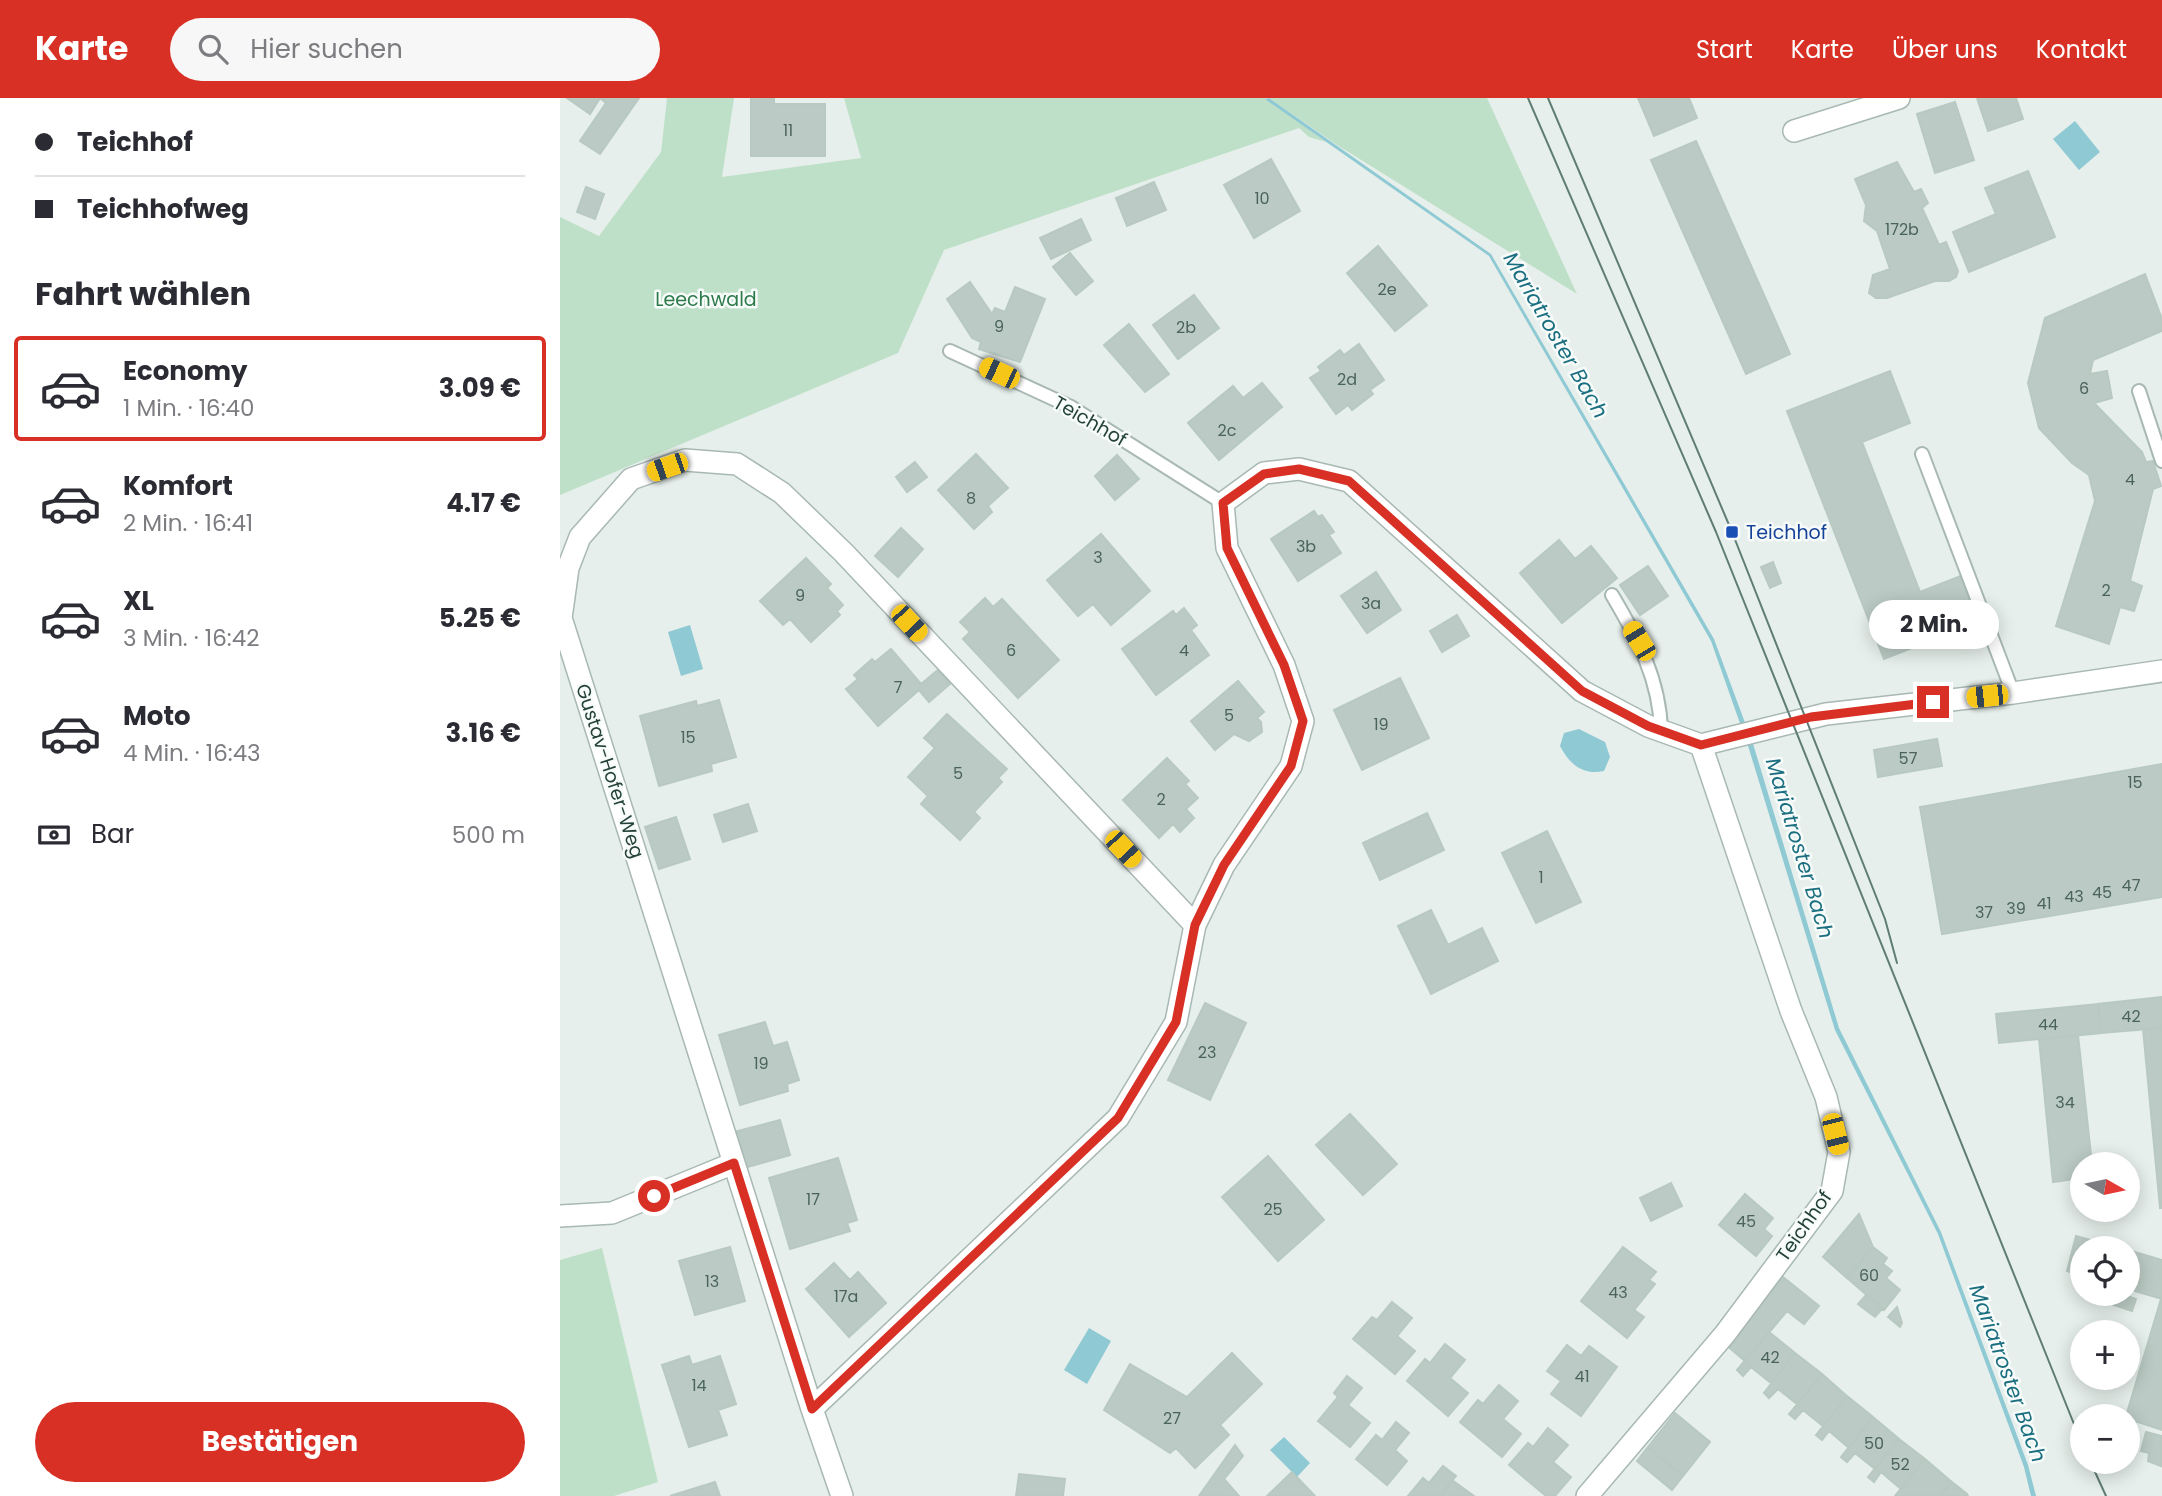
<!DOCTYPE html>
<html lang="de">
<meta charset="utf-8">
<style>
:root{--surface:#fff;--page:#f7f7f7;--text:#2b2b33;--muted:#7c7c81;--line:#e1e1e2;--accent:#d93025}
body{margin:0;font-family:Poppins,sans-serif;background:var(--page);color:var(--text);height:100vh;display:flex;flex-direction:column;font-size:26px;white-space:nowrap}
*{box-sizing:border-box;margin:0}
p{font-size:23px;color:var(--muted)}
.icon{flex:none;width:38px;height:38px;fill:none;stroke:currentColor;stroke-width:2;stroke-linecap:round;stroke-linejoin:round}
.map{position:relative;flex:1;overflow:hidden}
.panel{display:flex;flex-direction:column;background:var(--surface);width:560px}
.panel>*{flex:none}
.hud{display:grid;align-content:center;height:154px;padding:0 35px;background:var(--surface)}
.needle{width:46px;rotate:99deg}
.controls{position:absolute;left:1510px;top:1054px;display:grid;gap:14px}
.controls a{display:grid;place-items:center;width:70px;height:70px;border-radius:50%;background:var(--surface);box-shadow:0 4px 18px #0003;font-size:35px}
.end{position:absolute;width:32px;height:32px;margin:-16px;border:9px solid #d93025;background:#fff;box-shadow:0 0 0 4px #fff}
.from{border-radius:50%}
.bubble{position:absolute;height:49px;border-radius:24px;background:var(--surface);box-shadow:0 4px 18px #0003;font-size:23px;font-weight:700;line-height:49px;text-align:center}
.car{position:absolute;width:21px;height:42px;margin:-21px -10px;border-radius:9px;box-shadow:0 0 5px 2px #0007;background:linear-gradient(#f5c518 24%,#345 0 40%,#f5c518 0 76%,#345 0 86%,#f5c518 0)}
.hud b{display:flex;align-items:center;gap:24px;height:66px;font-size:26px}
.hud b+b{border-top:2px solid var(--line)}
.hud i{width:18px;height:18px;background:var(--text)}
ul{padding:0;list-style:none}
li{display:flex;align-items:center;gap:21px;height:105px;margin:0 14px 10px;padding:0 21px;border:4px solid transparent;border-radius:7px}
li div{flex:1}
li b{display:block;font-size:26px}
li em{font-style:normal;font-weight:700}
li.selected{border-color:var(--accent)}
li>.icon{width:63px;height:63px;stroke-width:1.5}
h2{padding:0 35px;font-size:32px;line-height:84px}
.pay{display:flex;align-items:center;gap:18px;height:77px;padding:0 35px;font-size:26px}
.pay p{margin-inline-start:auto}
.button{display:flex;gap:14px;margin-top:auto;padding:14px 35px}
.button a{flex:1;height:80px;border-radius:42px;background:var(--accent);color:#fff;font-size:28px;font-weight:700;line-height:80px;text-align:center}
header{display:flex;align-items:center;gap:42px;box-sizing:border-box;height:98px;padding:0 35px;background:var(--accent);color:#fff}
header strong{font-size:33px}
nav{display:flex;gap:38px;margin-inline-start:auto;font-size:24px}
.search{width:490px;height:63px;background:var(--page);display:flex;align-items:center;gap:18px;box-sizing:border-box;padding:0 24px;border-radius:38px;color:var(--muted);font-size:26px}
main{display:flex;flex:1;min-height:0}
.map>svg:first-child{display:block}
</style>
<header>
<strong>Karte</strong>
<div class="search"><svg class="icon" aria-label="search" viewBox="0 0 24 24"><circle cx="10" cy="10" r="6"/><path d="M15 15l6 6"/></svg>Hier suchen</div>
<nav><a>Start</a><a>Karte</a><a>Über uns</a><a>Kontakt</a></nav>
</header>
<main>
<section class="panel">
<div class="hud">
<b><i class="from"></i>Teichhof</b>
<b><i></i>Teichhofweg</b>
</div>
<h2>Fahrt wählen</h2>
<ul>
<li class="selected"><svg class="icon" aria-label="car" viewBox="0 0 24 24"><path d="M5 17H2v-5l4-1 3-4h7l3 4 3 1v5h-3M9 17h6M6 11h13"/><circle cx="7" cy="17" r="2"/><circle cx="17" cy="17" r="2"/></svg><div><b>Economy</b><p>1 Min. · 16:40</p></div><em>3.09 €</em></li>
<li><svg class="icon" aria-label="car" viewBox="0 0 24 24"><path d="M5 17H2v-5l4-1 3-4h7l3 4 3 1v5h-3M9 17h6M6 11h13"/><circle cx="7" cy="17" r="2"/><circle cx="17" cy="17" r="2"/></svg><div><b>Komfort</b><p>2 Min. · 16:41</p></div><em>4.17 €</em></li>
<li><svg class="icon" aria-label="car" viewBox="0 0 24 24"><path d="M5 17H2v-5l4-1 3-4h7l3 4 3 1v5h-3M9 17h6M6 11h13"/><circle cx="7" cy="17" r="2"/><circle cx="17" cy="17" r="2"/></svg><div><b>XL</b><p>3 Min. · 16:42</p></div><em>5.25 €</em></li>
<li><svg class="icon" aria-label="car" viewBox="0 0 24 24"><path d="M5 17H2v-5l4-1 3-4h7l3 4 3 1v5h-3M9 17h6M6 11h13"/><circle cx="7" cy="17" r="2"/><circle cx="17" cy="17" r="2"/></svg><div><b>Moto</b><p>4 Min. · 16:43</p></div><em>3.16 €</em></li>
</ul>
<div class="pay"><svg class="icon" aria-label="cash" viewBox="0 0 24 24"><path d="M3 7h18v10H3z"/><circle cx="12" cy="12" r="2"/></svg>Bar<p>500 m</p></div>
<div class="button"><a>Bestätigen</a></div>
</section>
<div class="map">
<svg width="1602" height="1398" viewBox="0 0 1602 1398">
<rect width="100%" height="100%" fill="#e6efeb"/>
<path fill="#bfe0c8" d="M 107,0 L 174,0 L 162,79 L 301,60 L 284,0 L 705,0 L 766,44 L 749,39 L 739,30 L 384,152 L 338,255 L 0,397 L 0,119 L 39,138 L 101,54 Z
M 709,0 L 927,0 L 1017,196 L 777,47 Z
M 42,1150 L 98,1384 L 54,1398 L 0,1398 L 0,1162 Z"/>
<path fill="#8ec9d4" d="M 709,0 L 931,156 L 1154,541 L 1194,649 L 1279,930 L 1381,1134 L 1468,1367 L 1476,1398 L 1471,1398 L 1464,1369 L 1378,1136 L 1275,932 L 1189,651 L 1151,543 L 929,158 L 705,1 Z
M 1515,23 L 1540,54 L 1519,72 L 1493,41 Z
M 130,527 L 143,571 L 121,578 L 108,534 Z
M 1019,631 L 1045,644 L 1050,659 L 1044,673 C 1022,678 1009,665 1000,648 L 1004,635 Z
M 529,1230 L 551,1243 L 527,1286 L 504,1272 Z
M 724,1339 L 750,1365 L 737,1379 L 710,1352 Z"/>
<path fill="#bbcac4" stroke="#b8c9c2" stroke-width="2" d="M 7,0 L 79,0 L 40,56 L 20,43 L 46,5 L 40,0 L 30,16 Z
M 191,0 L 214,0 L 214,6 L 265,6 L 265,58 L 191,58 Z
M 1078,0 L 1129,0 L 1137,20 L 1094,38 Z
M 1417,0 L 1456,0 L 1463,21 L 1428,33 Z
M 1395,4 L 1414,62 L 1375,75 L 1357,16 Z
M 1136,43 L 1230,256 L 1186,276 L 1091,62 Z
M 711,61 L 740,113 L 694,140 L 664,87 Z
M 1337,64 L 1354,94 L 1361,91 L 1368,105 L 1362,110 L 1379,147 L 1386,144 L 1398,173 L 1396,179 L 1389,183 L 1375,183 L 1327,200 L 1316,200 L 1309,195 L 1313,177 L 1330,171 L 1317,133 L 1304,123 L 1306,107 L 1295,81 Z
M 1468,73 L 1495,139 L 1409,174 L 1393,134 L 1436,116 L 1425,90 Z
M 594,84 L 606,112 L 567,128 L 556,100 Z
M 26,89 L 44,96 L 35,121 L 17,114 Z
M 521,121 L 531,142 L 491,161 L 480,140 Z
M 818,148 L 867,207 L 835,233 L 787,175 Z
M 510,155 L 533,183 L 516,197 L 493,169 Z
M 1585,176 L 1602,221 L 1602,233 L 1533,262 L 1530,276 L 1547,273 L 1552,300 L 1534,305 L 1582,354 L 1586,364 L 1593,363 L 1601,388 L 1593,391 L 1570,483 L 1582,488 L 1574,513 L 1560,509 L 1549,546 L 1496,528 L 1535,403 L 1529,377 L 1512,365 L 1479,330 L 1468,285 L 1485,220 Z
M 410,184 L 432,216 L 435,210 L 445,214 L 455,189 L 485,201 L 460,264 L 419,251 L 421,244 L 412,240 L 387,201 Z
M 634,197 L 659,230 L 618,261 L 593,227 Z
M 569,226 L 609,276 L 585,294 L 544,247 Z
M 799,246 L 824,282 L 810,292 L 813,296 L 792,312 L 788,307 L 776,316 L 750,280 L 761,273 L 758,269 L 780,252 L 784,257 Z
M 1330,273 L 1350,325 L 1302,344 L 1360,494 L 1403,477 L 1421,523 L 1324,561 L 1227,313 Z
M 702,285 L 722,309 L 659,362 L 628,325 L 673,288 L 683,300 Z
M 416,356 L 448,390 L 428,408 L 432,414 L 414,431 L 378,392 Z
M 557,357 L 579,381 L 555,402 L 535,378 Z
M 355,364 L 367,379 L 347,394 L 336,379 Z
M 754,413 L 758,419 L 762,417 L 774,434 L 769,437 L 781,455 L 738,483 L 711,441 Z
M 341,430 L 363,451 L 338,479 L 315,458 Z
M 541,436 L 590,493 L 551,527 L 533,506 L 518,518 L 487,482 Z
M 999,442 L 1015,461 L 1031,448 L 1057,480 L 1002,525 L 960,475 Z
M 246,460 L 271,486 L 267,490 L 283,507 L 277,513 L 280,517 L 251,544 L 230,521 L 223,527 L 200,503 Z
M 1213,464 L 1221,485 L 1210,490 L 1201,469 Z
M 1088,468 L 1108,498 L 1080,517 L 1060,487 Z
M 816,474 L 841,512 L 807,535 L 781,498 Z
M 425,500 L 433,509 L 442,501 L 499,562 L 458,600 L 403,541 L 410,534 L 400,524 Z
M 624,510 L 637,527 L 631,532 L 649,557 L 596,597 L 562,551 L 613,513 L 616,517 Z
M 897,517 L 909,538 L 882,554 L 870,533 Z
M 331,551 L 361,586 L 378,572 L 390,586 L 369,604 L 359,592 L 318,628 L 286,591 L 298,581 L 294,577 L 312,561 L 315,564 Z
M 840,580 L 869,640 L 802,672 L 774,612 Z
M 678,583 L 704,614 L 697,620 L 701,624 L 702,634 L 689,643 L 674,636 L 655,652 L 631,623 Z
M 159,602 L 176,659 L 151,666 L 152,673 L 99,688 L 80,618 L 136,603 L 137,608 Z
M 387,616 L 447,671 L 438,680 L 442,684 L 414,714 L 420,720 L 400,742 L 361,706 L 368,698 L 348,679 L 375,650 L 364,640 Z
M 1377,641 L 1382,668 L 1318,679 L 1314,652 Z
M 607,660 L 629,683 L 625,686 L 638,700 L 626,711 L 634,720 L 620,734 L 613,726 L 599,740 L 563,702 Z
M 1602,666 L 1602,799 L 1382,836 L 1360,709 Z
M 188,706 L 197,733 L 163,744 L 154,717 Z
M 867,715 L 884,752 L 820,782 L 803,745 Z
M 116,719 L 130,761 L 99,771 L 85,729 Z
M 987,733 L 1021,804 L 976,825 L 942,755 Z
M 871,812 L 888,847 L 922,830 L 938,863 L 871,896 L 838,828 Z
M 1602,899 L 1602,930 L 1541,935 L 1538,906 Z
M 645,905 L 686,925 L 650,1002 L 608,982 Z
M 1538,906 L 1541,935 L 1439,945 L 1436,916 Z
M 205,924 L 213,948 L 227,944 L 239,982 L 227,986 L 228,993 L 180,1007 L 159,937 Z
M 1602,930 L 1602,1110 L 1600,1110 L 1583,931 Z
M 1518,937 L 1532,1066 L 1522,1066 L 1522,1080 L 1493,1084 L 1479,941 Z
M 790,1016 L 837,1066 L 803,1097 L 756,1047 Z
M 220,1022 L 230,1057 L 184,1070 L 174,1034 Z
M 708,1058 L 764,1122 L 718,1163 L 662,1099 Z
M 278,1060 L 297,1122 L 287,1125 L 290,1133 L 230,1151 L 209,1080 Z
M 1111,1085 L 1122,1108 L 1091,1123 L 1080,1100 Z
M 1185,1096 L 1213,1120 L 1204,1131 L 1212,1138 L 1196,1158 L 1159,1127 Z
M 1299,1116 L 1313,1149 L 1287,1180 L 1263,1159 Z
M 1516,1138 L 1559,1150 L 1522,1150 L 1522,1177 L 1507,1173 Z
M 170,1149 L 185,1203 L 135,1217 L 119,1163 Z
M 1063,1149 L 1096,1174 L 1089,1182 L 1095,1186 L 1074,1212 L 1084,1219 L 1067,1240 L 1021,1203 Z
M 1313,1149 L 1327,1160 L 1323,1166 L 1332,1173 L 1326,1180 L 1340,1192 L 1324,1212 L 1287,1180 Z
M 1568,1152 L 1602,1162 L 1602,1201 L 1568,1191 Z
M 274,1165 L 290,1182 L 298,1174 L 326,1205 L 289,1239 L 246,1191 Z
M 1223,1179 L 1259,1208 L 1244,1226 L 1227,1213 L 1185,1263 L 1166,1247 Z
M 1541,1195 L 1559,1195 L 1576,1201 L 1572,1213 L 1539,1202 Z
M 1306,1197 L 1323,1210 L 1315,1219 L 1298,1206 Z
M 1601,1201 L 1602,1201 L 1602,1332 L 1568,1321 L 1566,1318 Z
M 832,1204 L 852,1220 L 837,1238 L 855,1253 L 835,1276 L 793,1241 L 812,1219 L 817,1222 Z
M 1337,1209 L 1342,1225 L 1340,1229 L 1328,1219 Z
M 1209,1234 L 1235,1255 L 1211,1285 L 1191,1269 L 1183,1278 L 1177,1272 Z
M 885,1246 L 905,1262 L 890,1280 L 908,1295 L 888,1318 L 847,1283 L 865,1261 L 870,1265 Z
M 1007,1247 L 1021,1258 L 1029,1248 L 1057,1269 L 1021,1318 L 991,1296 L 1001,1283 L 987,1273 Z
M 672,1255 L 702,1286 L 660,1327 L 669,1337 L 635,1370 L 616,1350 L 610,1355 L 544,1312 L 570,1266 L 627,1299 Z
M 1235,1255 L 1262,1276 L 1237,1306 L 1218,1291 L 1209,1300 L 1204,1295 Z
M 129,1258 L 132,1267 L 160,1258 L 176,1306 L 158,1312 L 167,1337 L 129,1349 L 102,1267 Z
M 1262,1276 L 1287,1298 L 1263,1328 L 1243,1312 L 1235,1321 L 1229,1316 Z
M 787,1278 L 802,1290 L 788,1307 L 810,1325 L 790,1349 L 758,1323 L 778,1299 L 774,1295 Z
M 939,1287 L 958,1303 L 943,1321 L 961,1336 L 942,1359 L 900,1324 L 918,1302 L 923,1306 Z
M 1287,1298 L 1313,1319 L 1289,1350 L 1269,1333 L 1262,1342 L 1256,1337 Z
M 1115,1315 L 1150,1344 L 1123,1378 L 1088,1349 Z
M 1313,1319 L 1339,1341 L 1315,1371 L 1295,1355 L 1287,1364 L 1281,1359 Z
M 836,1324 L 849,1335 L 835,1352 L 847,1363 L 827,1387 L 796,1361 L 816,1337 L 822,1342 Z
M 988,1330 L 1008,1347 L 993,1364 L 1011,1379 L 995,1398 L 986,1398 L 949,1367 L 968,1345 L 973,1349 Z
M 1586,1334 L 1602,1338 L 1601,1368 L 1588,1363 L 1589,1355 L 1581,1353 Z
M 1339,1341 L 1365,1361 L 1341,1391 L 1321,1374 L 1314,1384 L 1308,1379 Z
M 675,1347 L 683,1358 L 664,1381 L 679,1398 L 639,1398 Z
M 1088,1349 L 1123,1378 L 1112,1392 L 1077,1363 Z
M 1365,1361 L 1392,1384 L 1380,1398 L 1335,1398 Z
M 883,1368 L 896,1378 L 881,1396 L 884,1398 L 848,1398 L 863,1380 L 869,1385 Z
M 732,1374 L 755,1398 L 707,1398 Z
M 459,1376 L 505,1381 L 503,1398 L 456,1398 Z
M 892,1382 L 914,1398 L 884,1398 L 881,1396 Z
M 155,1384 L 160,1398 L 110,1398 Z
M 1392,1384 L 1407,1396 L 1408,1398 L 1380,1398 Z"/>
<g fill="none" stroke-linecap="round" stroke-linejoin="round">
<g stroke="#a8b8b2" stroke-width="16">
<path id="service" d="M 390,253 L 511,309 L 663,405
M 1579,293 L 1602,363
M 1362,356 L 1453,595
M 1052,497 C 1077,539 1100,582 1101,633"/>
</g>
<g stroke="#a8b8b2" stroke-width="24">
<path id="minor" d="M 1234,33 L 1339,0
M 635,827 L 284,455 L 222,395 L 177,366 L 125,362 L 71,381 L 20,439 L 8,470 L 1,520 L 252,1311 L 558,1020 L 616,924 L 635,827 L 664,767 L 731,668 L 743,623 L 724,567 L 667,450 L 663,405 L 704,375 L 739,371 L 789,383 L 1022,593 L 1088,628 L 1141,647 L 1266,616 L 1453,595 L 1602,573
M 0,1118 L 52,1115 L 174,1065
M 252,1311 L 282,1398
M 1027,1398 L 1165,1236 L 1272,1093 L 1279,1054 L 1266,999 L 1231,913 L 1141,647"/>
</g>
<use href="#service" stroke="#fff" stroke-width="12"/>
<use href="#minor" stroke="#fff" stroke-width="21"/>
<path stroke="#5f7d75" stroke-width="2" d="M 968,0 L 1156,434 L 1522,1346
M 988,0 L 1172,434 L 1325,821 L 1337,865
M 1530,1363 L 1546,1398"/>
</g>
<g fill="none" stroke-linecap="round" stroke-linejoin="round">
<path stroke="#d93025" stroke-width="9" d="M 94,1098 L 174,1065 L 252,1311 L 558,1020 L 616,924 L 635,827 L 664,767 L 731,668 L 743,623 L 724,567 L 667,450 L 663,405 L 704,376 L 739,371 L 789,383 L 1022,593 L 1088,628 L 1141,647 L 1251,619 L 1373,604"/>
</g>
<rect fill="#1a4fb4" stroke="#f7fbf9" stroke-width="2.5" x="1165" y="427" width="14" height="14" rx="3.5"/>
<g text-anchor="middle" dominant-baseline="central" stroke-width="5" stroke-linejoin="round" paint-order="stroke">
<g font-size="16" fill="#4a645c">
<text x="228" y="32">11</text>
<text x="702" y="100">10</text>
<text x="1342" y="131">172b</text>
<text x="827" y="191">2e</text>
<text x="439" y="228">9</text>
<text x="626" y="229">2b</text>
<text x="787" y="281">2d</text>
<text x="1524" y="290">6</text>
<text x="667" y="332">2c</text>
<text x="1570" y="381">4</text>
<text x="411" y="400">8</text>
<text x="746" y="448">3b</text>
<text x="538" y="459">3</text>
<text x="1546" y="492">2</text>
<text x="240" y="497">9</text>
<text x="811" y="505">3a</text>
<text x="451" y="552">6</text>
<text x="624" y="552">4</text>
<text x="338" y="589">7</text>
<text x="669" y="617">5</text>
<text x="821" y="626">19</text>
<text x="128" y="639">15</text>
<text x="1348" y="660">57</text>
<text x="398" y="675">5</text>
<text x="1575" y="684">15</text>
<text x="601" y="701">2</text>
<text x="981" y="779">1</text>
<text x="1571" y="787">47</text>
<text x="1542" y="794">45</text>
<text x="1514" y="798">43</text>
<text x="1484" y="805">41</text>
<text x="1456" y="810">39</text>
<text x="1424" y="814">37</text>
<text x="1571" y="918">42</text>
<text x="1488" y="926">44</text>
<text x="647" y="954">23</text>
<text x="201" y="965">19</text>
<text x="1505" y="1004">34</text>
<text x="253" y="1101">17</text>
<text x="713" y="1111">25</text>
<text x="1186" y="1123">45</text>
<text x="1309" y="1177">60</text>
<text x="152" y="1183">13</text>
<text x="1058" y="1194">43</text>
<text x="286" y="1198">17a</text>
<text x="1210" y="1259">42</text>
<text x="1022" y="1278">41</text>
<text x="139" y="1287">14</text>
<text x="612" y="1320">27</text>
<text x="1314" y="1345">50</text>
<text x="1340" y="1366">52</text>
</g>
<g font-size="19" fill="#2d7a4b" stroke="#f7fbf9">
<text x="146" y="201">Leechwald</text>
</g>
<g font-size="19" fill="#24423a" stroke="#f7fbf9">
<text transform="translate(530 323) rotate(30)">Teichhof</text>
<text transform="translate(50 673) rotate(72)">Gustav-Hofer-Weg</text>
<text transform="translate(1244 1128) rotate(-55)">Teichhof</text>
</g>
<g font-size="19" fill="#164399" stroke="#f7fbf9" text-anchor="start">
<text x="1186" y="434">Teichhof</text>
</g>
<g font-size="21" font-style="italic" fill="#1c6f80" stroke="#f7fbf9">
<text transform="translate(996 237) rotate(60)">Mariatroster Bach</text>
<text transform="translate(1240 750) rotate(73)">Mariatroster Bach</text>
<text transform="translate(1448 1275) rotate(70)">Mariatroster Bach</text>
</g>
</g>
</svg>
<div class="controls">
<a><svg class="needle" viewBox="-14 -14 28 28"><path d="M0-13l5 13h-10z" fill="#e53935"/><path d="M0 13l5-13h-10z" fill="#7c7c81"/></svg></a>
<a><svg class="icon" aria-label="locate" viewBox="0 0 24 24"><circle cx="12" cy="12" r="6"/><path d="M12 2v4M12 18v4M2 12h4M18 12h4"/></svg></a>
<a>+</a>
<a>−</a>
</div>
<i class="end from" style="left:94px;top:1098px"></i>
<i class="end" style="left:1373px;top:604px"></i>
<div class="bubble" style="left:1309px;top:502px;width:130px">2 Min.</div>
<i class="car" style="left:439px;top:275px;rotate:295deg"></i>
<i class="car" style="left:107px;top:369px;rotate:251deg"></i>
<i class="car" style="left:349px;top:525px;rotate:137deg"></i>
<i class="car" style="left:1079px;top:543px;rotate:329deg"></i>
<i class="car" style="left:1427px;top:598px;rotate:264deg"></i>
<i class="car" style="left:563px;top:751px;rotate:137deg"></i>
<i class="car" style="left:1275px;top:1036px;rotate:166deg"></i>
</div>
</main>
